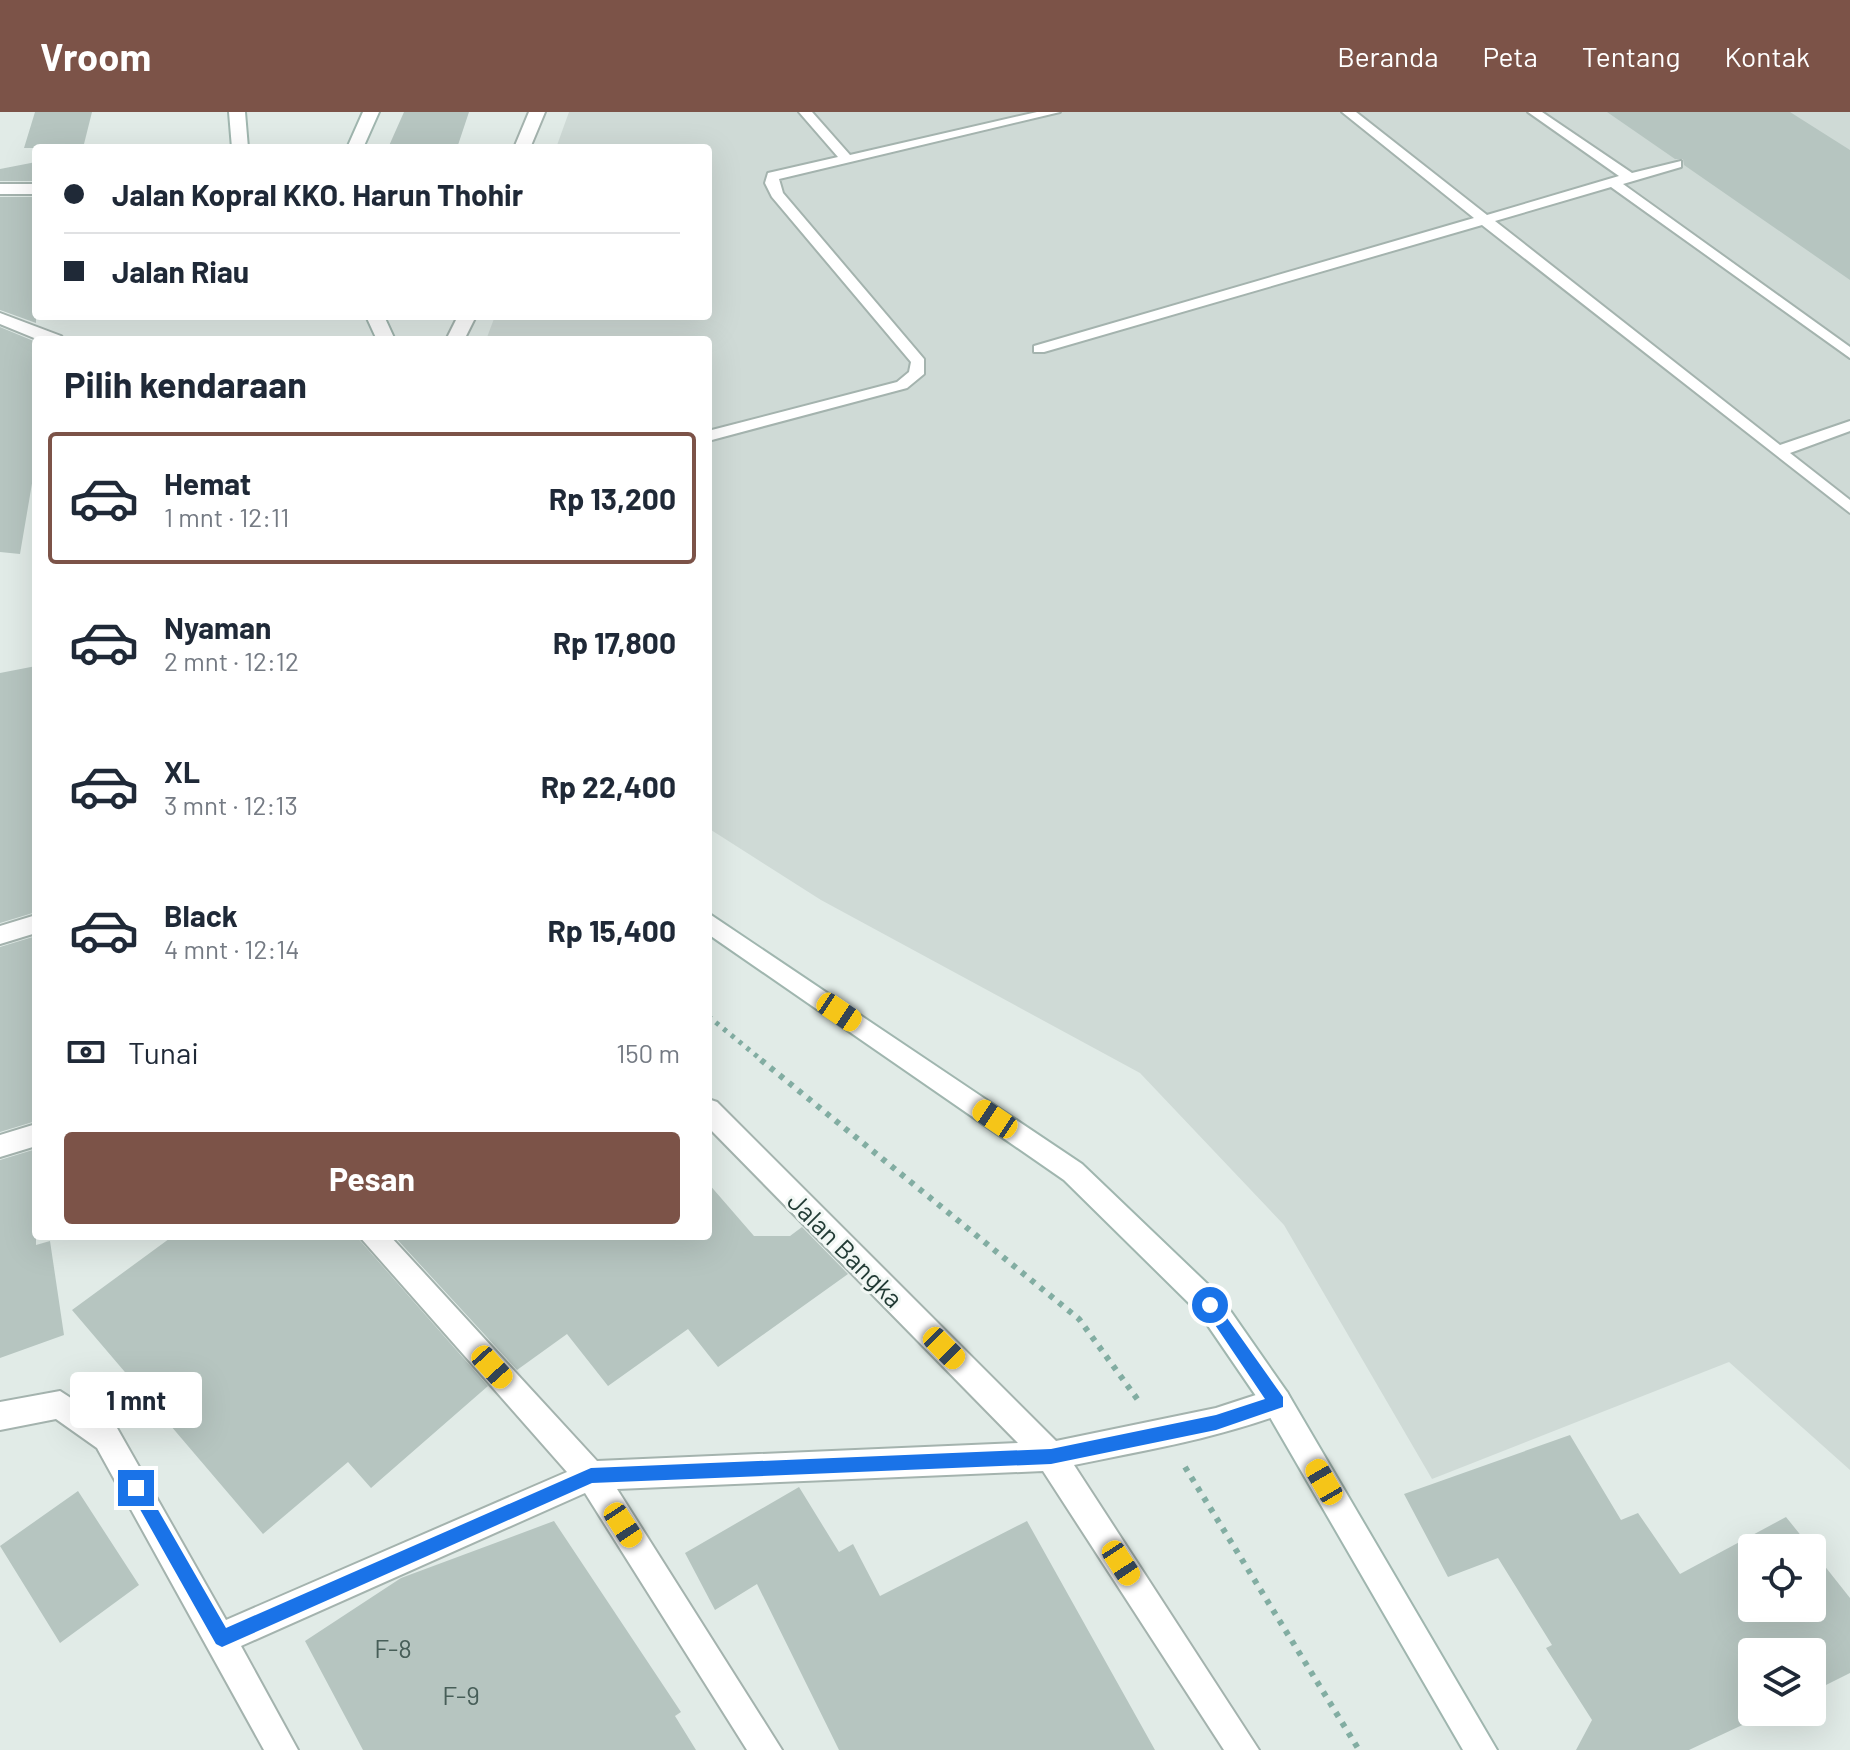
<!DOCTYPE html>
<html lang="id">
<meta charset="utf-8">
<style>
:root{--surface:#fff;--page:#f2f2f3;--text:#1f2937;--muted:#747a83;--line:#e0e1e3;--accent:#7c5348}
body{margin:0;font-family:Barlow,sans-serif;background:var(--page);color:var(--text);height:100vh;display:flex;flex-direction:column;font-size:30px;white-space:nowrap}
*{box-sizing:border-box;margin:0}
p{font-size:26px;color:var(--muted)}
.icon{flex:none;width:44px;height:44px;fill:none;stroke:currentColor;stroke-width:2;stroke-linecap:round;stroke-linejoin:round}
.map{position:relative;flex:1;overflow:hidden}
.details{position:absolute;left:32px;top:224px;width:680px;height:904px;display:flex;flex-direction:column;background:var(--surface);border-radius:8px;box-shadow:0 8px 32px #0002}
.details>*{flex:none}
.hud{position:absolute;left:32px;top:32px;width:680px;height:176px;border-radius:8px;box-shadow:0 8px 32px #0002;display:grid;align-content:center;height:176px;padding:0 32px;background:var(--surface)}
.fabs{position:absolute;left:1738px;top:1422px;display:grid;gap:16px}
.fabs a{display:grid;place-items:center;width:88px;height:88px;border-radius:8px;background:var(--surface);box-shadow:0 8px 32px #0002;font-size:40px}
.end{position:absolute;width:36px;height:36px;margin:-18px;border:10px solid #1a73e8;background:#fff;box-shadow:0 0 0 4px #fff}
.from{border-radius:50%}
.bubble{position:absolute;height:56px;border-radius:8px;background:var(--surface);box-shadow:0 8px 32px #0002;font-size:26px;font-weight:700;line-height:56px;text-align:center}
.car{position:absolute;width:24px;height:48px;margin:-24px -12px;border-radius:10px;box-shadow:0 0 6px 2px #0007;background:linear-gradient(#f5c518 24%,#345 0 40%,#f5c518 0 76%,#345 0 86%,#f5c518 0)}
.hud b{display:flex;align-items:center;gap:28px;height:76px;font-size:30px}
.hud b+b{border-top:2px solid var(--line)}
.hud i{width:20px;height:20px;background:var(--text)}
ul{padding:0;list-style:none}
li{display:flex;align-items:center;gap:24px;height:132px;margin:0 16px 12px;padding:0 16px;border:4px solid transparent;border-radius:8px}
li div{flex:1}
li b{display:block;font-size:30px}
li em{font-style:normal;font-weight:700}
li.active{border-color:var(--accent)}
li>.icon{width:72px;height:72px;stroke-width:1.5}
h2{padding:0 32px;font-size:36px;line-height:96px}
.pay{display:flex;align-items:center;gap:20px;height:88px;padding:0 32px;font-size:30px}
.pay p{margin-inline-start:auto}
.cta{display:flex;gap:16px;margin-top:auto;padding:16px 32px}
.cta a{flex:1;height:92px;border-radius:8px;background:var(--accent);color:#fff;font-size:32px;font-weight:700;line-height:92px;text-align:center}
header{display:flex;align-items:center;gap:48px;box-sizing:border-box;height:112px;padding:0 40px;background:var(--accent);color:#fff}
header strong{font-size:38px}
nav{display:flex;gap:44px;margin-inline-start:auto;font-size:28px}
.map>svg:first-child{display:block}
</style>
<header>
<strong>Vroom</strong>
<nav><a>Beranda</a><a>Peta</a><a>Tentang</a><a>Kontak</a></nav>
</header>
<div class="map">
<svg width="1850" height="1638" viewBox="0 0 1850 1638">
<rect width="100%" height="100%" fill="#e1ebe7"/>
<path fill="#cfdad6" d="M 569,0 L 1850,0 L 1850,1358 L 1729,1250 L 1432,1367 L 1284,1113 L 1140,961 L 821,788 L 708,716 L 708,228 L 486,228 L 495,204 L 708,204 L 708,36 L 556,36 Z"/>
<path fill="#b6c5c0" d="M 35,0 L 92,0 L 83,36 L 24,36 Z
M 404,0 L 469,0 L 457,36 L 388,36 Z
M 1607,0 L 1790,0 L 1850,38 L 1850,168 L 1684,53 L 1683,47 L 1675,47 Z
M 36,50 L 36,69 L 0,69 L 0,57 Z
M 0,85 L 36,85 L 36,211 L 0,198 Z
M 0,215 L 36,230 L 36,348 L 20,442 L 0,440 Z
M 36,554 L 36,800 L 0,811 L 0,561 Z
M 36,824 L 36,1009 L 0,1020 L 0,835 Z
M 36,1037 L 36,1133 L 50,1129 L 64,1223 L 0,1246 L 0,1048 Z
M 708,1071 L 754,1124 L 790,1124 L 802,1115 L 848,1162 L 718,1255 L 688,1217 L 608,1274 L 567,1222 L 517,1258 L 394,1124 L 708,1124 Z
M 173,1124 L 356,1124 L 488,1274 L 371,1376 L 348,1350 L 263,1422 L 72,1198 Z
M 1570,1323 L 1621,1408 L 1638,1401 L 1680,1462 L 1786,1405 L 1811,1436 L 1752,1436 L 1752,1496 L 1812,1496 L 1812,1438 L 1850,1486 L 1850,1561 L 1812,1580 L 1812,1540 L 1752,1540 L 1752,1600 L 1770,1600 L 1689,1638 L 1576,1638 L 1592,1608 L 1546,1536 L 1552,1533 L 1498,1446 L 1448,1465 L 1404,1382 Z
M 799,1375 L 839,1440 L 853,1432 L 880,1484 L 1027,1409 L 1155,1638 L 839,1638 L 757,1472 L 715,1498 L 685,1441 Z
M 78,1379 L 139,1473 L 60,1531 L 0,1434 Z
M 554,1409 L 681,1600 L 675,1604 L 696,1638 L 363,1638 L 305,1529 L 401,1466 Z"/>
<g fill="none" stroke-linecap="round" stroke-linejoin="round">
<g stroke="#a4b3ae" stroke-width="4">
<path id="lane" d="M 799,0 L 812,0 L 850,43 L 1037,0 L 1060,0 L 779,67 L 783,81 L 924,247 L 924,262 L 907,276 L 708,329 L 708,319 L 897,270 L 909,260 L 911,250 L 772,85 L 765,71 L 768,61 L 838,45 Z
M 1342,0 L 1356,0 L 1487,103 L 1619,64 L 1528,0 L 1542,0 L 1632,61 L 1681,49 L 1681,55 L 1623,72 L 1850,235 L 1850,246 L 1611,75 L 1495,109 L 1780,333 L 1850,309 L 1850,319 L 1790,341 L 1850,388 L 1850,401 L 1482,113 L 1044,240 L 1034,240 L 1034,234 L 1474,106 Z"/>
</g>
<g stroke="#a4b3ae" stroke-width="4">
<path id="street" d="M 529,0 L 545,0 L 530,36 L 514,36 Z
M 0,72 L 36,72 L 36,82 L 0,82 Z
M 0,201 L 61,224 L 64,228 L 39,228 L 0,212 Z
M 458,204 L 476,204 L 464,228 L 446,228 Z
M 36,803 L 36,821 L 0,832 L 0,814 Z
M 708,987 L 717,990 L 1056,1329 L 1216,1296 L 1277,1276 L 1287,1280 L 1292,1290 L 1287,1300 C 1219,1326 1146,1338 1074,1353 L 1259,1638 L 1224,1638 L 1043,1359 L 617,1377 L 782,1638 L 747,1638 L 585,1381 L 241,1534 L 298,1638 L 264,1638 L 97,1336 L 56,1307 L 0,1318 L 0,1290 L 60,1279 L 117,1316 L 226,1508 L 567,1360 L 359,1124 L 390,1124 L 597,1349 L 1018,1331 L 708,1015 Z
M 36,1012 L 36,1034 L 0,1045 L 0,1023 Z"/>
</g>
<g stroke="#a0b6af" stroke-width="4">
<path id="secondary" d="M 229,0 L 245,0 L 248,36 L 232,36 Z
M 363,0 L 379,0 L 363,36 L 347,36 Z
M 366,204 L 384,204 L 395,228 L 377,228 Z
M 708,801 L 1082,1052 L 1220,1184 L 1287,1280 L 1497,1638 L 1463,1638 L 1267,1300 L 1200,1202 L 1064,1068 L 708,822 Z"/>
</g>
<path stroke="#82ada2" stroke-width="5" stroke-dasharray="4 6" stroke-linecap="butt" d="M 708,904 L 764,950"/>
<path stroke="#82ada2" stroke-width="6" stroke-dasharray="5 7" stroke-linecap="butt" d="M 761,948 L 1079,1207 L 1138,1288
M 1185,1355 L 1359,1638"/>
<use href="#lane" fill="#fff" fill-rule="evenodd"/>
<use href="#street" fill="#fff" fill-rule="evenodd"/>
<use href="#secondary" fill="#fff" fill-rule="evenodd"/>
</g>
<path fill="#1a73e8" d="M 1210,1187 L 1215,1189 L 1283,1285 L 1283,1295 L 1216,1318 L 1051,1352 L 592,1371 L 222,1535 L 216,1532 L 128,1376 L 130,1370 L 142,1370 L 226,1516 L 591,1356 L 1051,1337 L 1216,1303 L 1265,1287 L 1205,1198 L 1202,1193 Z"/>
<g text-anchor="middle" dominant-baseline="central" stroke-width="6" stroke-linejoin="round" paint-order="stroke">
<g font-size="26" fill="#223b35" stroke="#f1f7f4">
<text transform="translate(846 1137) rotate(45)">Jalan Bangka</text>
</g>
<g font-size="26" fill="#475e58">
<text x="393" y="1535">F-8</text>
<text x="461" y="1582">F-9</text>
</g>
</g>
</svg>
<div class="fabs">
<a><svg class="icon" aria-label="locate" viewBox="0 0 24 24"><circle cx="12" cy="12" r="6"/><path d="M12 2v4M12 18v4M2 12h4M18 12h4"/></svg></a>
<a><svg class="icon" aria-label="layers" viewBox="0 0 24 24"><path d="M12 4l9 5-9 5-9-5zM3 14l9 5 9-5"/></svg></a>
</div>
<i class="end from" style="left:1210px;top:1193px"></i>
<i class="end" style="left:136px;top:1376px"></i>
<div class="bubble" style="left:70px;top:1260px;width:132px">1 mnt</div>
<i class="car" style="left:839px;top:900px;rotate:124deg"></i>
<i class="car" style="left:995px;top:1007px;rotate:304deg"></i>
<i class="car" style="left:944px;top:1236px;rotate:135deg"></i>
<i class="car" style="left:492px;top:1255px;rotate:138deg"></i>
<i class="car" style="left:1324px;top:1370px;rotate:330deg"></i>
<i class="car" style="left:623px;top:1413px;rotate:147deg"></i>
<i class="car" style="left:1121px;top:1451px;rotate:147deg"></i>
<div class="hud">
<b><i class="from"></i>Jalan Kopral KKO. Harun Thohir</b>
<b><i></i>Jalan Riau</b>
</div>
<section class="details">
<h2>Pilih kendaraan</h2>
<ul>
<li class="active"><svg class="icon" aria-label="car" viewBox="0 0 24 24"><path d="M5 17H2v-5l4-1 3-4h7l3 4 3 1v5h-3M9 17h6M6 11h13"/><circle cx="7" cy="17" r="2"/><circle cx="17" cy="17" r="2"/></svg><div><b>Hemat</b><p>1 mnt · 12:11</p></div><em>Rp 13,200</em></li>
<li><svg class="icon" aria-label="car" viewBox="0 0 24 24"><path d="M5 17H2v-5l4-1 3-4h7l3 4 3 1v5h-3M9 17h6M6 11h13"/><circle cx="7" cy="17" r="2"/><circle cx="17" cy="17" r="2"/></svg><div><b>Nyaman</b><p>2 mnt · 12:12</p></div><em>Rp 17,800</em></li>
<li><svg class="icon" aria-label="car" viewBox="0 0 24 24"><path d="M5 17H2v-5l4-1 3-4h7l3 4 3 1v5h-3M9 17h6M6 11h13"/><circle cx="7" cy="17" r="2"/><circle cx="17" cy="17" r="2"/></svg><div><b>XL</b><p>3 mnt · 12:13</p></div><em>Rp 22,400</em></li>
<li><svg class="icon" aria-label="car" viewBox="0 0 24 24"><path d="M5 17H2v-5l4-1 3-4h7l3 4 3 1v5h-3M9 17h6M6 11h13"/><circle cx="7" cy="17" r="2"/><circle cx="17" cy="17" r="2"/></svg><div><b>Black</b><p>4 mnt · 12:14</p></div><em>Rp 15,400</em></li>
</ul>
<div class="pay"><svg class="icon" aria-label="cash" viewBox="0 0 24 24"><path d="M3 7h18v10H3z"/><circle cx="12" cy="12" r="2"/></svg>Tunai<p>150 m</p></div>
<div class="cta"><a>Pesan</a></div>
</section>
</div>
